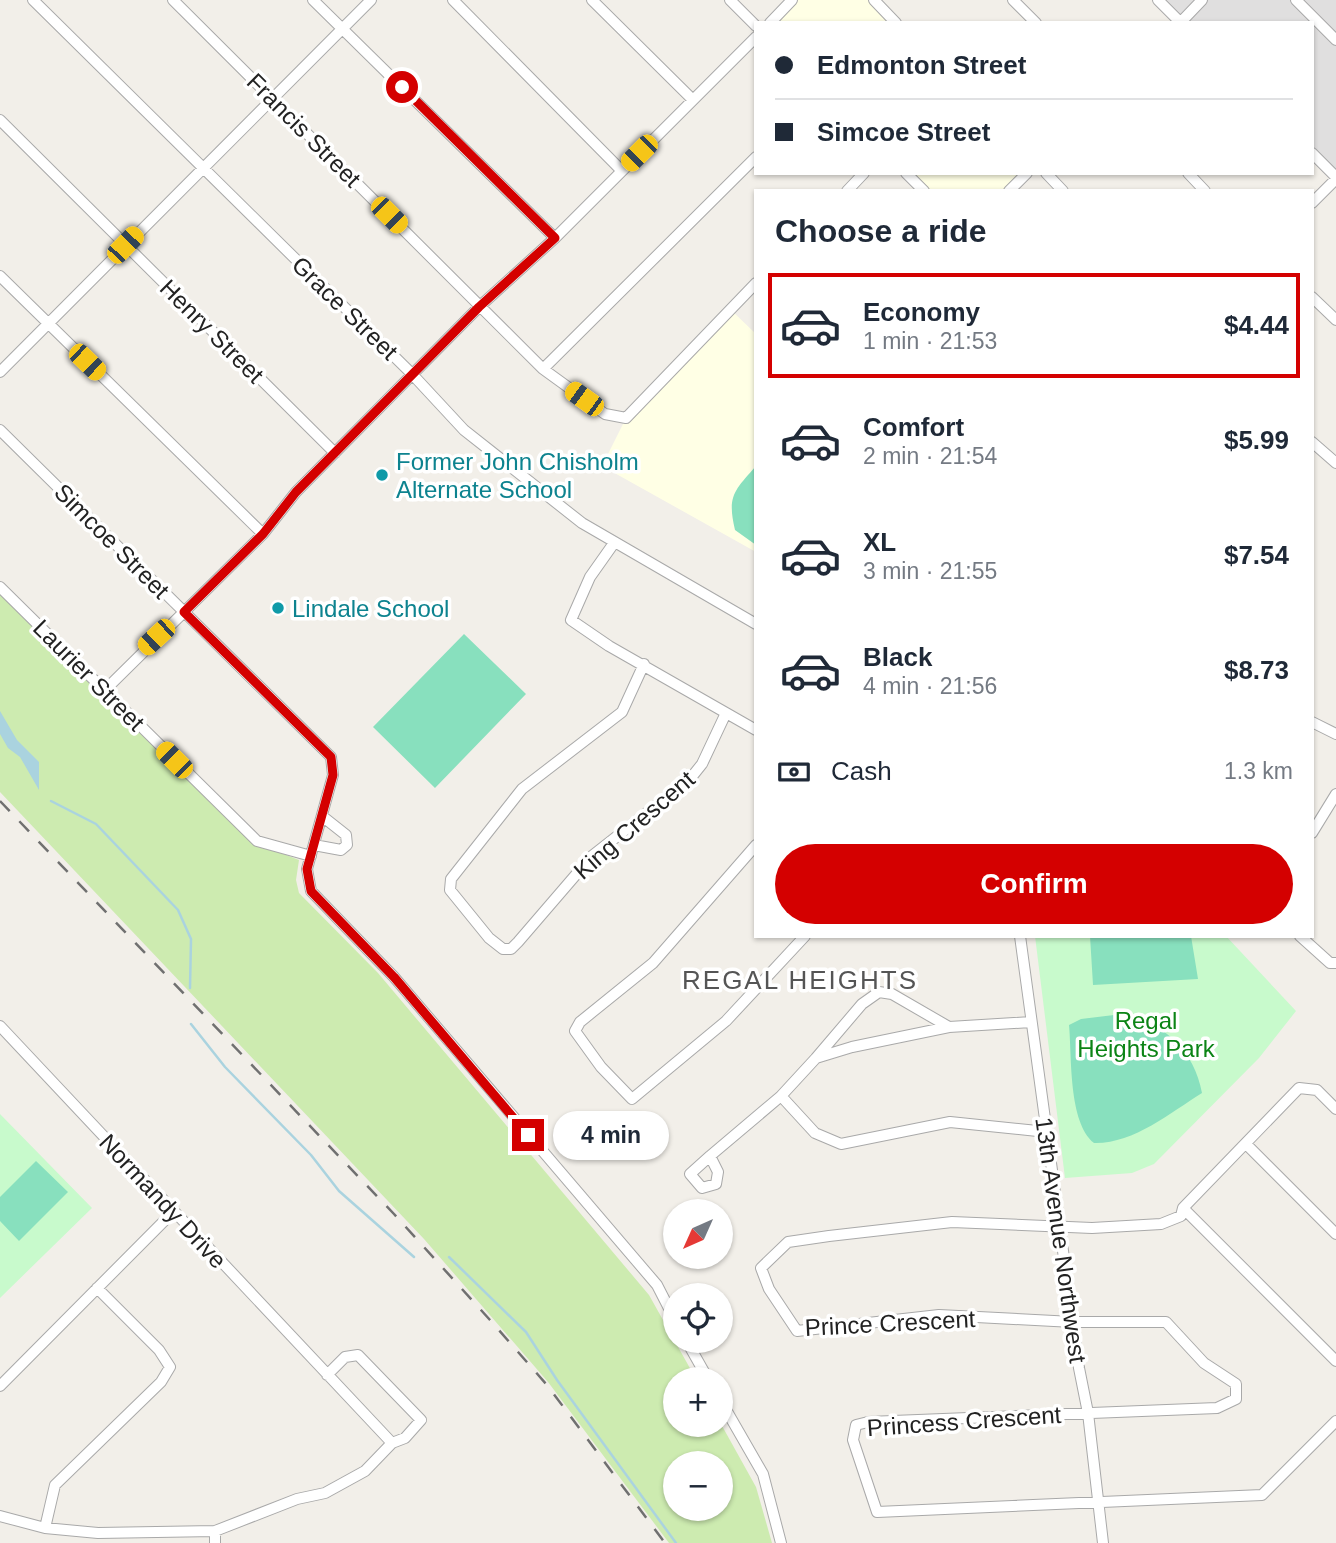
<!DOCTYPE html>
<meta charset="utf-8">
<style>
:root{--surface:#fff;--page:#f6f6f7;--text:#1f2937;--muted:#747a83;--line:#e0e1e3;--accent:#d40000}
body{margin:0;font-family:Helvetica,sans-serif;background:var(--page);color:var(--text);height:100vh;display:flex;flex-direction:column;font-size:26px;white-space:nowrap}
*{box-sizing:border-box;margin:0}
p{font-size:23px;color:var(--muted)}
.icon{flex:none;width:38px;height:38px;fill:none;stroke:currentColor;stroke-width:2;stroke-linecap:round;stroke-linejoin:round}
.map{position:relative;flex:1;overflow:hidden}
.sheet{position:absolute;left:754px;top:189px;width:560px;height:749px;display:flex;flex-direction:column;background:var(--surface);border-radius:0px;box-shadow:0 2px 5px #0004}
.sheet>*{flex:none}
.top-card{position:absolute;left:754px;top:21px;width:560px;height:154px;border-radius:0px;box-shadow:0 2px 5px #0004;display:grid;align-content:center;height:154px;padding:0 21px;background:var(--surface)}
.needle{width:46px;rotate:225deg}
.buttons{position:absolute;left:663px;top:1199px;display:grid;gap:14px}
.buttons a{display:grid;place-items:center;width:70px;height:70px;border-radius:50%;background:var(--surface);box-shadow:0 2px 5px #0004;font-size:35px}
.end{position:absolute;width:32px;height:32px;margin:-16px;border:9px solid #d40000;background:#fff;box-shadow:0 0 0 4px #fff}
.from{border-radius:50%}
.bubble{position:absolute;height:49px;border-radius:24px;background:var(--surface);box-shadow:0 2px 5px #0004;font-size:23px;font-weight:700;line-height:49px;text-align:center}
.car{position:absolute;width:21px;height:42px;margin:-21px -10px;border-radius:9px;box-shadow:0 0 5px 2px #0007;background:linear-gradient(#f5c518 24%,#345 0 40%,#f5c518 0 76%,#345 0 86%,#f5c518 0)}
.top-card b{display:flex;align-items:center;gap:24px;height:66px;font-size:26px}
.top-card b+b{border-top:2px solid var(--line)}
.top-card i{width:18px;height:18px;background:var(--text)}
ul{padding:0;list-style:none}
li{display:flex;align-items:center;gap:21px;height:105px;margin:0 14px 10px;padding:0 7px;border:4px solid transparent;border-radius:0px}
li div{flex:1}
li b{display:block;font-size:26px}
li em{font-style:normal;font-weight:700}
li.on{border-color:var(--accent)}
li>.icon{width:63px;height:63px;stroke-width:1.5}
h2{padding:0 21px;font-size:32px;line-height:84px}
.pay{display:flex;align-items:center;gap:18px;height:77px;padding:0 21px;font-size:26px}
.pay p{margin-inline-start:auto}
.primary-button{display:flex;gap:14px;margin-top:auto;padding:14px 21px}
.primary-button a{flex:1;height:80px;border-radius:42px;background:var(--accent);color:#fff;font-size:28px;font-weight:700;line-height:80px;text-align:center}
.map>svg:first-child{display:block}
</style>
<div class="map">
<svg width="1336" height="1543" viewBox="0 0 1336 1543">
<rect width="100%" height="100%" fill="#f2efe9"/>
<path fill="#e0dfdf" d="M 1163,0 L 1336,0 L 1336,170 L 1313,147 L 1312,23 L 1186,23 Z"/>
<path fill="#ffffe5" d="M 792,0 L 874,0 L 896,23 L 770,23 Z
M 906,173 L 1027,173 L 1009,191 L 924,191 Z
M 730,309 L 756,334 L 756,552 L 602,466 L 626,418 Z"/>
<path fill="#cdebb0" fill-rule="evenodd" d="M 0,591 L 228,820 L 253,842 L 299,860 L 296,880 L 299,893 L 378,973 L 649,1295 L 696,1379 L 676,1379 L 676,1424 L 721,1424 L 756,1487 L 772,1543 L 669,1543 L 548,1382 L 424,1239 L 0,792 ZM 676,1463 L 721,1463 L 721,1508 L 676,1508 Z"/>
<path fill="#c8facc" d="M 1035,936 L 1226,936 L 1296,1011 L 1259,1058 L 1154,1164 L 1132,1173 L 1065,1178 Z
M 0,1114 L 92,1208 L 0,1298 Z"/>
<path fill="#88e0be" d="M 756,466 L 756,545 L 735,530 C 727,496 734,491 756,466 Z
M 464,634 L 526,694 L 435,788 L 373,727 Z
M 1090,936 L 1191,936 L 1198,979 L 1093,985 Z
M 1114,1015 C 1159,1017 1194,1048 1202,1093 C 1170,1113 1133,1144 1094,1143 C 1068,1122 1072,1056 1069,1025 L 1081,1019 Z
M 36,1161 L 68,1192 L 19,1241 L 0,1221 L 0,1197 Z"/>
<path fill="#aad3df" d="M 0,711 L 17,740 L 39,762 L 39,790 L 20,757 L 8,748 L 0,734 Z"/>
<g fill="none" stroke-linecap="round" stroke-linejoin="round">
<path stroke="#aad3df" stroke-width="2.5" d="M 51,801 L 96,824 L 178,910 L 191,939 L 190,988
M 191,1024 L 225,1067 L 311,1155 L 339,1191 L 414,1257
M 449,1257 L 526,1332 L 557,1380 L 676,1543"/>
<g stroke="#a9a9a9" stroke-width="12">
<path id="minor" d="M 33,0 L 412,374 L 464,430 L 582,523 L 756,624
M 173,0 L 543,369 L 605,414 L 626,418 L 756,283
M 313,0 L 555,238
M 453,0 L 621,170
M 592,0 L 692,99
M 730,0 L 756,26
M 874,0 L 896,23
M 1013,0 L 1036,23
M 1158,0 L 1181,23
M 1296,0 L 1336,40
M 770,23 L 792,0
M 1180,23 L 1202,0
M 0,120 L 335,453
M 1312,153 L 1336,177
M 906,173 L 924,191
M 1046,173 L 1063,191
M 1188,173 L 1205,191
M 847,191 L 864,173
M 1009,191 L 1027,173
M 1312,203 L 1336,179
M 0,276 L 263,534
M 1312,297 L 1336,320
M 543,369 L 756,157
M 0,372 L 371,0
M 0,430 L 331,757 L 333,775 L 307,869 L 311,891 L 394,977 L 657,1285 L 676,1322
M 1312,442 L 1336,463
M 614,543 L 590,577 L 571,620 L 609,646 L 756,730
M 0,587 L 257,841 L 311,856
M 644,664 L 622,712 L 522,789 L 451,879 L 450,890 L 489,938 L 503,949 L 511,949 L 518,942 L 592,856 L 690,779 L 702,764 L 726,713
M 104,691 L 263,534 L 296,492 L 479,307 L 555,238 L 756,37
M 1312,722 L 1336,734
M 1312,833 L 1336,794
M 314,845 L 341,850 L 347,845 L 346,835 L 322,816
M 756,845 L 653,963 L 580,1022 L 575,1031 L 601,1067 L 632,1099 L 726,1021 L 805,936
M 1020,936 L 1079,1368 L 1088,1413 L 1103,1543
M 1300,936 L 1330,963 L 1336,963
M 1031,1022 L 949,1027 L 852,1047 L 816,1058 L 781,1096 L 815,1133 L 841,1144 L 950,1122 L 1047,1132
M 0,1026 L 392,1443 L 365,1471 L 325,1493 L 297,1499 L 215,1531 L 98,1533 L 45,1528 L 0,1516
M 816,1058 L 862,1004 L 879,992 L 892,994 L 949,1027
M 1336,1109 L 1317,1090 L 1299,1088 L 1183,1208 L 1181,1216 L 1161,1224 L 1092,1228 L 952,1222 L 829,1236 L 788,1242 L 761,1268 L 769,1289 L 797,1331 L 939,1315 L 1073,1322 L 1166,1322 L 1204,1363 L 1236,1384 L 1236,1399 L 1217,1408 L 868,1422 L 856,1425 L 853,1440 L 877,1512 L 1262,1495 L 1336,1421
M 1246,1144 L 1336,1234
M 710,1156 L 690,1174 L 702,1188 L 716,1184 L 718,1172 L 710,1156 L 781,1096
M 1183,1208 L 1336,1361
M 686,1340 L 708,1379
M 327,1375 L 345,1357 L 358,1355 L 421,1420 L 405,1438 L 392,1443
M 0,1386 L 173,1212
M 721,1401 L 763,1474 L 781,1543
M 45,1528 L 55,1485 L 161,1382 L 170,1367 L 159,1350 L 97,1288
M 215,1531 L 215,1543"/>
</g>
<use href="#minor" stroke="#fff" stroke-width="10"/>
<path stroke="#707070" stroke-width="2.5" stroke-dasharray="14 14" stroke-linecap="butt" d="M 0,801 L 394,1214 L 490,1320 L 547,1385 L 665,1543"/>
</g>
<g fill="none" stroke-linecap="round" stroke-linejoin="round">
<path stroke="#d40000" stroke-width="9" d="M 402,87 L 555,238 L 479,307 L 296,492 L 263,534 L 184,612 L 331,757 L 333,775 L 307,869 L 311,891 L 394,977 L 528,1135"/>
</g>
<g fill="#0f9aa8" stroke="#fff" stroke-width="2.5">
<circle cx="382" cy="475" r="7"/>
<circle cx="278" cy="608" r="7"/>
</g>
<g text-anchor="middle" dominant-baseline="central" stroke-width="7" stroke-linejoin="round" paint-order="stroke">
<g font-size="24" fill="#222" stroke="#fff">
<text transform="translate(304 130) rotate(45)">Francis Street</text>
<text transform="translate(345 308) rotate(44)">Grace Street</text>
<text transform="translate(212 331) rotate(45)">Henry Street</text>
<text transform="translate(112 541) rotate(45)">Simcoe Street</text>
<text transform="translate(89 675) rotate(45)">Laurier Street</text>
<text transform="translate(634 825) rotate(-41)">King Crescent</text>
<text transform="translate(163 1201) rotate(47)">Normandy Drive</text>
<text transform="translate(1061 1240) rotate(82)">13th Avenue Northwest</text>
<text transform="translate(890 1323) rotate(-3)">Prince Crescent</text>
<text transform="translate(964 1421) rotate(-4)">Princess Crescent</text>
</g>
<g font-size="24" fill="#0d838f" stroke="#fff" text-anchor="start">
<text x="396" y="461">Former John Chisholm<tspan x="396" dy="28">Alternate School</tspan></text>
<text x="292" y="608">Lindale School</text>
</g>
<g font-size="24" fill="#0c8416" stroke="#fff">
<text x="1146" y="1020">Regal<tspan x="1146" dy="28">Heights Park</tspan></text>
</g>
<g font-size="26" letter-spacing="2" fill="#555" stroke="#fff">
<text x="800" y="980">REGAL HEIGHTS</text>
</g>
</g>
</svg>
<div class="buttons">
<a><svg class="needle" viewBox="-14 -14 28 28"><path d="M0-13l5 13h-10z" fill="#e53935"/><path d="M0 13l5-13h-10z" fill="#747a83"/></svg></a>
<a><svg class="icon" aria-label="locate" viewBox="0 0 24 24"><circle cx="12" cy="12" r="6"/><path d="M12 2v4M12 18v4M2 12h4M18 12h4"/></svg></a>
<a>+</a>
<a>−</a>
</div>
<i class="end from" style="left:402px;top:87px"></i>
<i class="end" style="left:528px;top:1135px"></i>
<div class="bubble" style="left:553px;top:1111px;width:116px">4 min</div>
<i class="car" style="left:639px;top:153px;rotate:225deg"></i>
<i class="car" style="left:389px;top:215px;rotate:135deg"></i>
<i class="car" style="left:125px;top:245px;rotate:44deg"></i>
<i class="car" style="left:87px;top:362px;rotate:134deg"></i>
<i class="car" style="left:584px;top:399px;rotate:306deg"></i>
<i class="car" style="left:156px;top:637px;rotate:227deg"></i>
<i class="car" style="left:174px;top:760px;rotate:315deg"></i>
<div class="top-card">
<b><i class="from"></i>Edmonton Street</b>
<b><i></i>Simcoe Street</b>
</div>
<section class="sheet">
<h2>Choose a ride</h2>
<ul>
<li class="on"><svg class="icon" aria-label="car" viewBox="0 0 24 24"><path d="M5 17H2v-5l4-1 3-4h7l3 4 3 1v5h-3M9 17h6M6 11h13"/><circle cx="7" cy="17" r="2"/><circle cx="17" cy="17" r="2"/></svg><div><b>Economy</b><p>1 min · 21:53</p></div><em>$4.44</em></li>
<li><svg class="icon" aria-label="car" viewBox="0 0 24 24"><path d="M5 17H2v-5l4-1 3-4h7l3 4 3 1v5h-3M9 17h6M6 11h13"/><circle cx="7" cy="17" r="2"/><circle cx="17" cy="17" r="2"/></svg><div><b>Comfort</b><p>2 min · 21:54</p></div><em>$5.99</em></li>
<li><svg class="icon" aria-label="car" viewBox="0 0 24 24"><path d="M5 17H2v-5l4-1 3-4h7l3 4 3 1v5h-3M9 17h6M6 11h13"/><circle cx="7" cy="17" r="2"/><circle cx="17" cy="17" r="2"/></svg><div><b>XL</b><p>3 min · 21:55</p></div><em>$7.54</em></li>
<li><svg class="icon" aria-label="car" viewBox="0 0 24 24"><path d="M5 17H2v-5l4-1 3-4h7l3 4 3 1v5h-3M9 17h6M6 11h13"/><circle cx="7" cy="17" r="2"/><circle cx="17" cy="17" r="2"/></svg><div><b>Black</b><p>4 min · 21:56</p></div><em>$8.73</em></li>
</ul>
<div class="pay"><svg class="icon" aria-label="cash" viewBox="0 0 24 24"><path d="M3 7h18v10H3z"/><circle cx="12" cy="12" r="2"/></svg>Cash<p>1.3 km</p></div>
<div class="primary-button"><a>Confirm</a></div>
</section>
</div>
